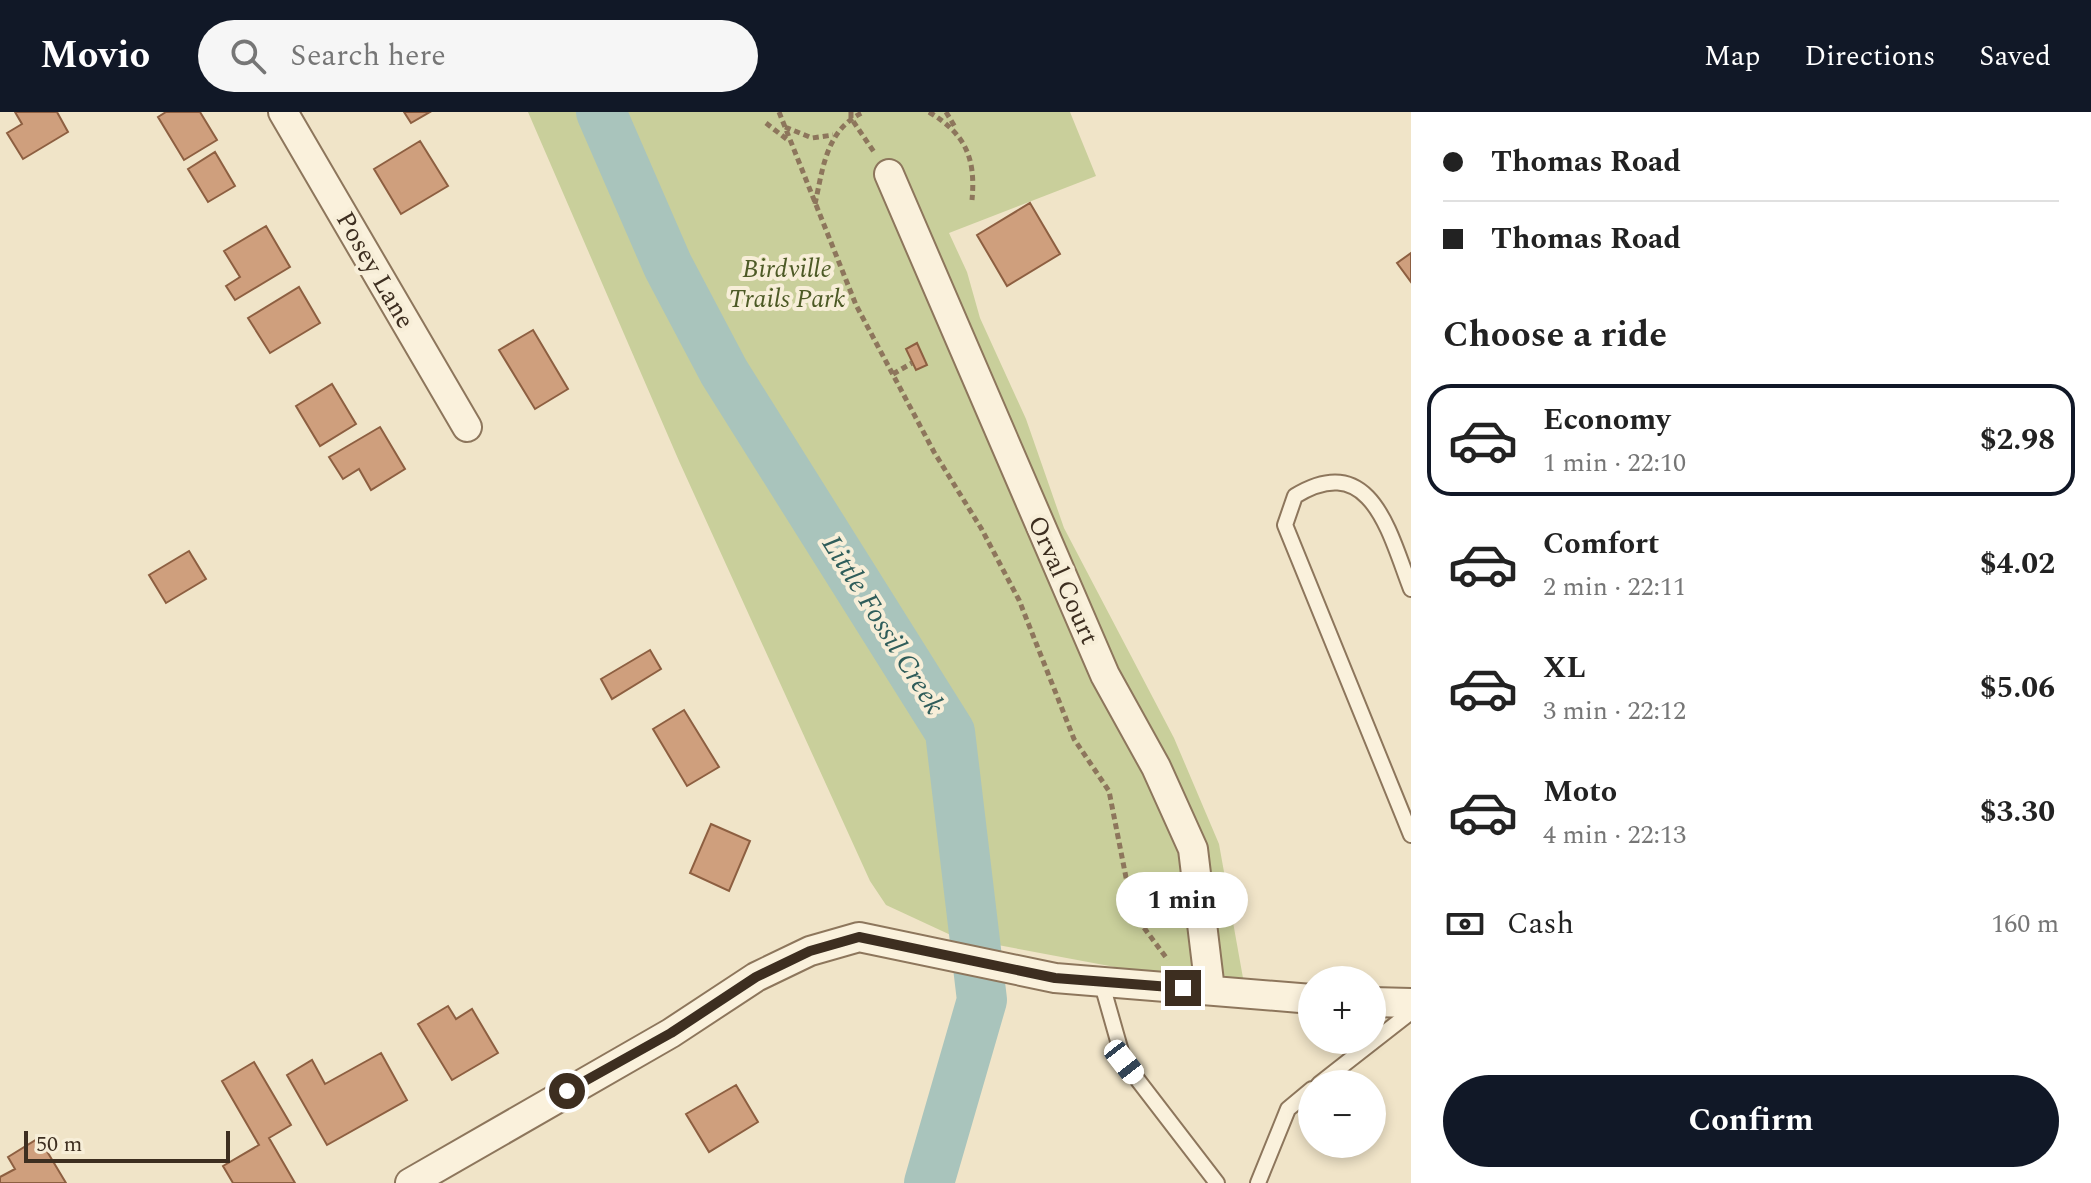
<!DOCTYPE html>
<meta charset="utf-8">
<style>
:root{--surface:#fff;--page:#f6f6f6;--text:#222;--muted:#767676;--line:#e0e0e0;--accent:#111827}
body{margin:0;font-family:Spectral,serif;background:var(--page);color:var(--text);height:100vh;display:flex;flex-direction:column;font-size:30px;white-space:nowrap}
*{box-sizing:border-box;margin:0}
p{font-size:26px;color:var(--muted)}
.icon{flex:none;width:44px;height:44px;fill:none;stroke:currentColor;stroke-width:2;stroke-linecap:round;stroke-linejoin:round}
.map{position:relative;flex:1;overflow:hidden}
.panel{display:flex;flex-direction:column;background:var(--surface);width:680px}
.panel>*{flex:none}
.top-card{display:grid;align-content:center;height:176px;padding:0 32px;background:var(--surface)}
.fabs{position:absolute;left:1298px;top:854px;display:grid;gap:16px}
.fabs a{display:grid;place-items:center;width:88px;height:88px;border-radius:50%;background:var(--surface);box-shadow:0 4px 12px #0003;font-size:40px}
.scale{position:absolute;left:24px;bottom:20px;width:206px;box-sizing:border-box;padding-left:8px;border:4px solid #3d2e20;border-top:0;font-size:22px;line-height:28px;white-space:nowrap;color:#3d2e20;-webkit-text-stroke:6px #f7eed8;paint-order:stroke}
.end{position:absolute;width:36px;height:36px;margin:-18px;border:10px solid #3d2e20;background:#fff;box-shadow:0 0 0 4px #fff}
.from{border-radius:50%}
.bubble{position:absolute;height:56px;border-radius:28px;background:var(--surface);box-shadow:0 4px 12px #0003;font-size:26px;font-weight:700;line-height:56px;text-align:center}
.car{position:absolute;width:24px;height:48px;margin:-24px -12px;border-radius:10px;box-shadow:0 0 6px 2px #0007;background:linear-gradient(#fff 24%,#345 0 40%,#fff 0 76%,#345 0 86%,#fff 0)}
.top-card b{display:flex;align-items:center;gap:28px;height:76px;font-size:30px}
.top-card b+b{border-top:2px solid var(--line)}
.top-card i{width:20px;height:20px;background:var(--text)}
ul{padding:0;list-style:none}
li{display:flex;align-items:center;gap:24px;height:112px;margin:0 16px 12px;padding:0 16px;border:4px solid transparent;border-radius:24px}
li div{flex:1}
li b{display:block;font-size:30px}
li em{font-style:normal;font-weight:700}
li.current{border-color:var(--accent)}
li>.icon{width:72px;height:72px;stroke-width:1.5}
h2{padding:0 32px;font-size:36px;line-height:96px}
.pay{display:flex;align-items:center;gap:20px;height:88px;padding:0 32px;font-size:30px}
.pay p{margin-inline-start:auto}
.button{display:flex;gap:16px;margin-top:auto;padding:16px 32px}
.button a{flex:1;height:92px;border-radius:48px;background:var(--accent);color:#fff;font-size:32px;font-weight:700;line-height:92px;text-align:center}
header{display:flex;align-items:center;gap:48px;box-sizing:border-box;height:112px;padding:0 40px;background:var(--accent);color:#fff}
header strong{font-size:38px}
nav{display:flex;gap:44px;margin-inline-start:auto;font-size:28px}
.search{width:560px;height:72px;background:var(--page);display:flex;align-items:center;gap:20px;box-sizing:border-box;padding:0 28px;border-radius:44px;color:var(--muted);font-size:30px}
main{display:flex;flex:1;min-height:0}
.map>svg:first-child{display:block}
</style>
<header>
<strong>Movio</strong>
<div class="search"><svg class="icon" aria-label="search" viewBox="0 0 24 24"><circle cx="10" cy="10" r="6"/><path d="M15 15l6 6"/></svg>Search here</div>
<nav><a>Map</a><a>Directions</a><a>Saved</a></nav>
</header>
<main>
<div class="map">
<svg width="1411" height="1071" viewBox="0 0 1411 1071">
<rect width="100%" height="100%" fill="#f0e4c8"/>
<path fill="#c9cf9b" d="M 528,0 L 1070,0 L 1096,64 L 949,121 L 967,160 L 980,206 L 1026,307 L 1064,416 L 1174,626 L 1219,732 L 1243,866 L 1136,859 L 955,825 L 886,793 L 870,769 L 679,349 Z"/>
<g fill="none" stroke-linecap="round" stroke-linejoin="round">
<path stroke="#a9c4bc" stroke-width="50" d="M 601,0 L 668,154 L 724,260 L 950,620 L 982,888 L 929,1071"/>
</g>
<path fill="#cf9f7d" stroke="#8d5f41" stroke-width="2" d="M 15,0 L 57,0 L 68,20 L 23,47 L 7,21 L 22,12 Z
M 166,0 L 200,0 L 217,28 L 184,48 L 158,5 Z
M 404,0 L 430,0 L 411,11 Z
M 420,29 L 448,74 L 401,102 L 374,57 Z
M 215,40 L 235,74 L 208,90 L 188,57 Z
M 1030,91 L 1060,142 L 1007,174 L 977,123 Z
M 266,114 L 290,155 L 235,188 L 226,174 L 240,165 L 224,139 Z
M 1411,141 L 1411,170 L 1397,151 Z
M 299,175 L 320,211 L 270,241 L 248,206 Z
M 533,218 L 568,277 L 535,297 L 499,238 Z
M 917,231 L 927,253 L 916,258 L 906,237 Z
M 332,272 L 356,312 L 320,334 L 296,294 Z
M 380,315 L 405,357 L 371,378 L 359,357 L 343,367 L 329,345 Z
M 189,439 L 206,467 L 166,491 L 149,463 Z
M 650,538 L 661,557 L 612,587 L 601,567 Z
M 684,598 L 719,655 L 687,674 L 653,617 Z
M 711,712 L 750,729 L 729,779 L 690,761 Z
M 448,894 L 456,907 L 472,897 L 498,941 L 452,968 L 418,912 Z
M 381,941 L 407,988 L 327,1033 L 287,963 L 312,948 L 325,972 Z
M 254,950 L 291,1013 L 269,1026 L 295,1071 L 233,1071 L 223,1054 L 259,1033 L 222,969 Z
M 736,973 L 758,1010 L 709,1040 L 686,1002 Z
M 39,1026 L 66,1071 L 0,1071 L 0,1065 L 15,1057 L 8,1045 Z"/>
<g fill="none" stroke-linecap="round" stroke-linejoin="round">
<g stroke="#8d765c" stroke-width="18">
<path id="lane" d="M 1411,477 C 1389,420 1371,338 1295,384 L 1285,413 L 1411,723
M 1101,869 L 1124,950 L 1217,1071
M 1319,972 L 1411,900
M 1258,1071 L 1288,997 L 1312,977"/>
</g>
<g stroke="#8d765c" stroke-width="32">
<path id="street" d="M 283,0 L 467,315
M 889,62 L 1105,563 L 1156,655 L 1193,737 L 1210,878
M 1372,890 L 1411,891
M 410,1071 L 671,921 L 756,865 L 810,839 L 859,825 L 1055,866 L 1312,887"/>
</g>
<path stroke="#8d765c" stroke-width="5" stroke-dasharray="6 4" stroke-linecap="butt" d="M 779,0 L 856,193 L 934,340 L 981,416 L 1019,488 L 1074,627 L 1109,679 L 1133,801 L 1168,848
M 851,0 L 851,6 L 874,40
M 929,0 C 965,22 976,45 972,88
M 946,0 L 955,15
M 766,11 L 789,29
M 785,15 L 812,26 L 833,23
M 815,92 C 823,56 826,17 864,0
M 893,262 L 912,251"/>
<use href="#lane" stroke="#faf1dc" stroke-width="14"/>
<use href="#street" stroke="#faf1dc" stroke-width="28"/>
</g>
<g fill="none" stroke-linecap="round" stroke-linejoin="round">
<path stroke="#3d2e20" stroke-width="10" d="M 567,979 L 671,921 L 756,865 L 810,839 L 859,825 L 1055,866 L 1183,876"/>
</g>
<g text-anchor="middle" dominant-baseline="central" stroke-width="8" stroke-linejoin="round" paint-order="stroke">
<g font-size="26" font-style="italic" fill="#4d5a26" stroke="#f7eed8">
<text x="787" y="157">Birdville<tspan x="787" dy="30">Trails Park</tspan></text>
</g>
<g font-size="26" fill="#3d2e20" stroke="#f7eed8">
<text transform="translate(375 158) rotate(60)">Posey Lane</text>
<text transform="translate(1063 468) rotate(66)">Orval Court</text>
</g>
<g font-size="28" font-style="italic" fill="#2f5d5a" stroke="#f7eed8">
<text transform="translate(883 513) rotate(58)">Little Fossil Creek</text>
</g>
</g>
</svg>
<div class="fabs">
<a>+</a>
<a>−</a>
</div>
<div class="scale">50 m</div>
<i class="end from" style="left:567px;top:979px"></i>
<i class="end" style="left:1183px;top:876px"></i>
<div class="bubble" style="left:1116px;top:760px;width:132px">1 min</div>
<i class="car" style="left:1124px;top:950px;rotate:142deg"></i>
</div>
<section class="panel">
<div class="top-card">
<b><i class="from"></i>Thomas Road</b>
<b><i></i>Thomas Road</b>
</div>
<h2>Choose a ride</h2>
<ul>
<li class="current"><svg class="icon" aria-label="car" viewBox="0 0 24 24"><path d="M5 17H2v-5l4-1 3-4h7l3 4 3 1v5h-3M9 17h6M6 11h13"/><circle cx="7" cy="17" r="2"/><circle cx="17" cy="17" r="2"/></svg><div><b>Economy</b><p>1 min · 22:10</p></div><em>$2.98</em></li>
<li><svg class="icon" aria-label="car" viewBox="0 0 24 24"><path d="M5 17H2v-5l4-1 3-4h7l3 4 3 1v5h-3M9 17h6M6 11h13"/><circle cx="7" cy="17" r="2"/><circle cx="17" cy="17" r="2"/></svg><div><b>Comfort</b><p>2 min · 22:11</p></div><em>$4.02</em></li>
<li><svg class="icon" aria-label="car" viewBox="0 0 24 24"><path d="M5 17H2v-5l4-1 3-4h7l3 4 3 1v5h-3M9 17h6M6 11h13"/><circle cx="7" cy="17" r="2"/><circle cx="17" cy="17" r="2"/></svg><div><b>XL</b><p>3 min · 22:12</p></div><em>$5.06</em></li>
<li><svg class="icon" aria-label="car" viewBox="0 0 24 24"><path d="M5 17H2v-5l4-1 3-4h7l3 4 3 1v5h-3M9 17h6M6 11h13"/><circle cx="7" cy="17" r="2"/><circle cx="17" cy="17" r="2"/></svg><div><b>Moto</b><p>4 min · 22:13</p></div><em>$3.30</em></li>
</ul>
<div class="pay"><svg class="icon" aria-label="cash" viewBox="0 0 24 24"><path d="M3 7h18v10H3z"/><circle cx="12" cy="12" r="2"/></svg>Cash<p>160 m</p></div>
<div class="button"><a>Confirm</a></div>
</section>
</main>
